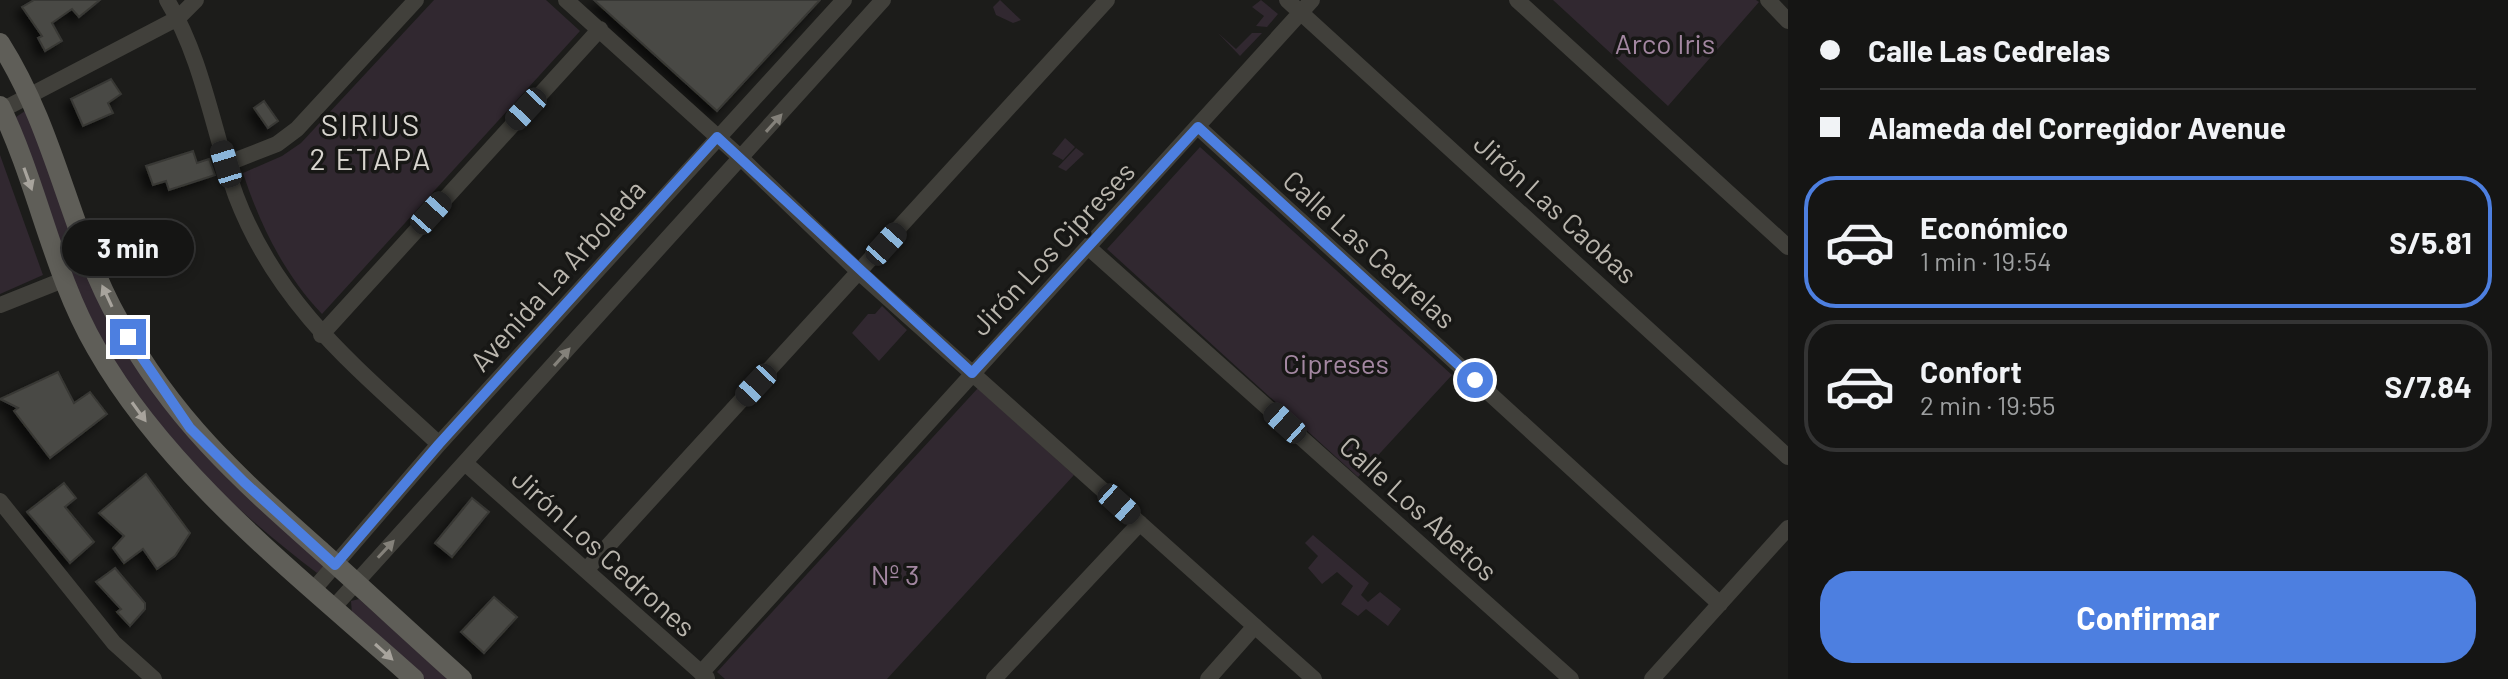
<!DOCTYPE html>
<html lang="es">
<meta charset="utf-8">
<style>
:root{--surface:#151514;--page:#1e1e1d;--text:#f1f3f6;--muted:#9d9fa0;--line:#343434;--accent:#4d7fe0}
body{margin:0;font-family:Barlow,sans-serif;background:var(--page);color:var(--text);height:100vh;display:flex;flex-direction:column;font-size:30px;white-space:nowrap}
*{box-sizing:border-box;margin:0}
p{font-size:26px;color:var(--muted)}
.icon{flex:none;width:44px;height:44px;fill:none;stroke:currentColor;stroke-width:2;stroke-linecap:round;stroke-linejoin:round}
.map{position:relative;flex:1;overflow:hidden}
.drawer{display:flex;flex-direction:column;background:var(--surface);width:720px}
.drawer>*{flex:none}
.hud{display:grid;align-content:center;height:176px;padding:0 32px;background:var(--surface)}
.end{position:absolute;width:36px;height:36px;margin:-18px;border:10px solid #4d7fe0;background:#fff;box-shadow:0 0 0 4px #fff}
.from{border-radius:50%}
.bubble{position:absolute;height:56px;border-radius:28px;background:var(--surface);box-shadow:0 4px 12px #0003,0 0 0 2px var(--line);font-size:26px;font-weight:700;line-height:56px;text-align:center}
.car{position:absolute;width:24px;height:48px;margin:-24px -12px;border-radius:10px;box-shadow:0 0 6px 2px #0007;background:linear-gradient(#222 24%,#8ab4d8 0 40%,#222 0 76%,#8ab4d8 0 86%,#222 0)}
.hud b{display:flex;align-items:center;gap:28px;height:76px;font-size:30px}
.hud b+b{border-top:2px solid var(--line)}
.hud i{width:20px;height:20px;background:var(--text)}
ul{padding:0;list-style:none}
li{display:flex;align-items:center;gap:24px;height:132px;margin:0 16px 12px;padding:0 16px;border:4px solid var(--line);border-radius:32px}
li div{flex:1}
li b{display:block;font-size:30px}
li em{font-style:normal;font-weight:700}
li.current{border-color:var(--accent)}
li>.icon{width:72px;height:72px;stroke-width:1.5}
.cta{display:flex;gap:16px;margin-top:auto;padding:16px 32px}
.cta a{flex:1;height:92px;border-radius:32px;background:var(--accent);color:#fff;font-size:32px;font-weight:700;line-height:92px;text-align:center}
main{display:flex;flex:1;min-height:0}
.map>svg:first-child{display:block}
</style>
<main>
<div class="map">
<svg width="1788" height="679" viewBox="0 0 1788 679">
<defs>
<filter id="shadow"><feDropShadow dx="-6" dy="6" stdDeviation="4" flood-color="#0009"/></filter>
</defs>
<rect width="100%" height="100%" fill="#1c1c1a"/>
<path fill="#312830" d="M 434,0 L 546,0 L 580,31 L 322,314 C 284,274 260,225 243,173 L 282,156 L 301,143 Z
M 1000,0 L 1021,20 L 1013,23 L 996,15 L 993,7 Z
M 1261,0 L 1278,14 L 1267,27 L 1256,26 L 1264,16 L 1252,7 Z
M 1553,0 L 1756,0 L 1759,2 L 1668,106 Z
M 1218,33 L 1236,49 L 1252,33 L 1262,33 L 1240,56 Z
M 25,111 L 160,402 L 230,481 L 324,566 L 317,573 C 237,513 162,441 108,355 C 64,283 43,196 16,117 Z
M 1065,138 L 1075,147 L 1063,160 L 1052,154 Z
M 1200,147 L 1452,375 L 1358,477 L 1107,249 Z
M 1076,148 L 1084,154 L 1066,171 L 1058,167 Z
M 0,155 L 43,275 L 0,294 Z
M 882,306 L 907,330 L 879,361 L 852,333 L 868,314 L 875,314 Z
M 978,388 L 1074,475 L 887,679 L 725,679 L 717,672 Z
M 1313,535 L 1369,583 L 1361,595 L 1368,602 L 1380,592 L 1401,609 L 1388,626 L 1366,609 L 1358,616 L 1341,604 L 1353,586 L 1337,572 L 1322,584 L 1308,568 L 1318,556 L 1305,543 Z
M 359,599 L 449,679 L 425,679 L 352,614 L 351,601 Z"/>
<path fill="#494844" stroke="#383834" stroke-width="2" filter="url(#shadow)" d="M 34,0 L 100,0 L 79,17 L 72,9 L 52,23 L 62,41 L 45,51 L 38,38 L 42,36 L 22,7 Z
M 594,0 L 820,0 L 717,111 Z
M 111,79 L 121,94 L 108,103 L 113,113 L 83,126 L 71,99 Z
M 264,101 L 278,121 L 268,128 L 254,108 Z
M 193,151 L 197,163 L 209,159 L 215,175 L 169,190 L 166,181 L 153,185 L 146,166 Z
M 58,372 L 74,403 L 90,392 L 107,414 L 50,458 L 14,411 L 18,408 L 0,399 Z
M 146,474 L 190,533 L 175,556 L 157,569 L 143,549 L 124,563 L 113,548 L 124,536 L 99,513 Z
M 64,483 L 76,498 L 65,507 L 94,542 L 70,563 L 27,512 Z
M 472,498 L 489,512 L 452,557 L 435,543 Z
M 115,568 L 145,603 L 145,609 L 130,626 L 117,612 L 121,609 L 96,582 Z
M 494,597 L 517,617 L 484,653 L 461,632 Z"/>
<g fill="none" stroke-linecap="round" stroke-linejoin="round">
<path stroke="#41403b" stroke-width="16" d="M 167,0 C 203,59 213,132 236,196 C 278,306 356,367 439,444
M 566,0 L 742,159 L 860,273 L 1314,679
M 1287,0 L 1788,457
M 1517,0 L 1788,247
M 1768,0 L 1788,21
M 2,110 L 178,18 L 196,0
M 1198,127 L 1720,604
M 226,164 L 277,144 L 297,129 L 416,0
M 1088,247 L 1571,679
M 0,305 L 63,280
M 321,335 L 600,29
M 465,463 L 707,678
M 0,501 L 114,643 L 154,679
M 586,570 L 1107,0
M 314,589 L 439,444 L 844,0
M 334,607 L 883,0
M 701,673 L 1312,0
M 994,679 L 1140,523
M 1208,679 L 1255,626
M 1652,679 L 1788,528"/>
<path stroke="#5f5e58" stroke-width="20" d="M 0,43 C 57,133 69,232 119,321 C 173,420 240,479 322,552 C 369,594 415,637 462,679
M 0,106 C 38,184 52,272 96,348 C 169,477 304,580 414,679"/>
</g>
<defs><path id="oneway-solid" d="M-6-.8H1V-3.2L6.5 0L1 3.2V.8H-6Z" transform="scale(2)"/></defs>
<g fill="#84817a">
<use href="#oneway-solid" transform="translate(774 123) rotate(-48)"/>
<use href="#oneway-solid" transform="translate(562 357) rotate(-48)"/>
<use href="#oneway-solid" transform="translate(386 549) rotate(-47)"/>
</g>
<g fill="#a8a49d">
<use href="#oneway-solid" transform="translate(28 179) rotate(70)"/>
<use href="#oneway-solid" transform="translate(107 296) rotate(-115)"/>
<use href="#oneway-solid" transform="translate(139 412) rotate(54)"/>
<use href="#oneway-solid" transform="translate(384 652) rotate(42)"/>
</g>
<g fill="none" stroke-linecap="round" stroke-linejoin="round">
<path stroke="#4d7fe0" stroke-width="10" d="M 128,337 L 190,428 L 244,482 L 335,565 L 439,444 L 717,137 L 972,373 L 1198,127 L 1475,380"/>
</g>
<g text-anchor="middle" dominant-baseline="central" stroke-width="7" stroke-linejoin="round" paint-order="stroke">
<g font-size="28" fill="#a387a1" stroke="#171715">
<text x="1665" y="43">Arco Iris</text>
<text x="1336" y="363">Cipreses</text>
<text x="895" y="574">Nº 3</text>
</g>
<g font-size="28" fill="#bab6ae" stroke="#171715">
<text transform="translate(1556 208) rotate(42)">Jirón Las Caobas</text>
<text transform="translate(1052 248) rotate(-47)">Jirón Los Cipreses</text>
<text transform="translate(1370 249) rotate(42)">Calle Las Cedrelas</text>
<text transform="translate(557 275) rotate(-48)">Avenida La Arboleda</text>
<text transform="translate(1419 508) rotate(42)">Calle Los Abetos</text>
<text transform="translate(604 552) rotate(42)">Jirón Los Cedrones</text>
</g>
<g font-size="30" letter-spacing="2" fill="#d7d4ce" stroke="#171715">
<text x="371" y="124">SIRIUS<tspan x="371" dy="34">2 ETAPA</tspan></text>
</g>
</g>
</svg>
<i class="end from" style="left:1475px;top:380px"></i>
<i class="end" style="left:128px;top:337px"></i>
<div class="bubble" style="left:62px;top:220px;width:132px">3 min</div>
<i class="car" style="left:526px;top:109px;rotate:223deg"></i>
<i class="car" style="left:226px;top:164px;rotate:343deg"></i>
<i class="car" style="left:431px;top:213px;rotate:42deg"></i>
<i class="car" style="left:886px;top:244px;rotate:42deg"></i>
<i class="car" style="left:756px;top:385px;rotate:223deg"></i>
<i class="car" style="left:1285px;top:423px;rotate:312deg"></i>
<i class="car" style="left:1119px;top:504px;rotate:132deg"></i>
</div>
<section class="drawer">
<div class="hud">
<b><i class="from"></i>Calle Las Cedrelas</b>
<b><i></i>Alameda del Corregidor Avenue</b>
</div>
<ul>
<li class="current"><svg class="icon" aria-label="car" viewBox="0 0 24 24"><path d="M5 17H2v-5l4-1 3-4h7l3 4 3 1v5h-3M9 17h6M6 11h13"/><circle cx="7" cy="17" r="2"/><circle cx="17" cy="17" r="2"/></svg><div><b>Económico</b><p>1 min · 19:54</p></div><em>S/5.81</em></li>
<li><svg class="icon" aria-label="car" viewBox="0 0 24 24"><path d="M5 17H2v-5l4-1 3-4h7l3 4 3 1v5h-3M9 17h6M6 11h13"/><circle cx="7" cy="17" r="2"/><circle cx="17" cy="17" r="2"/></svg><div><b>Confort</b><p>2 min · 19:55</p></div><em>S/7.84</em></li>
</ul>
<div class="cta"><a>Confirmar</a></div>
</section>
</main>
